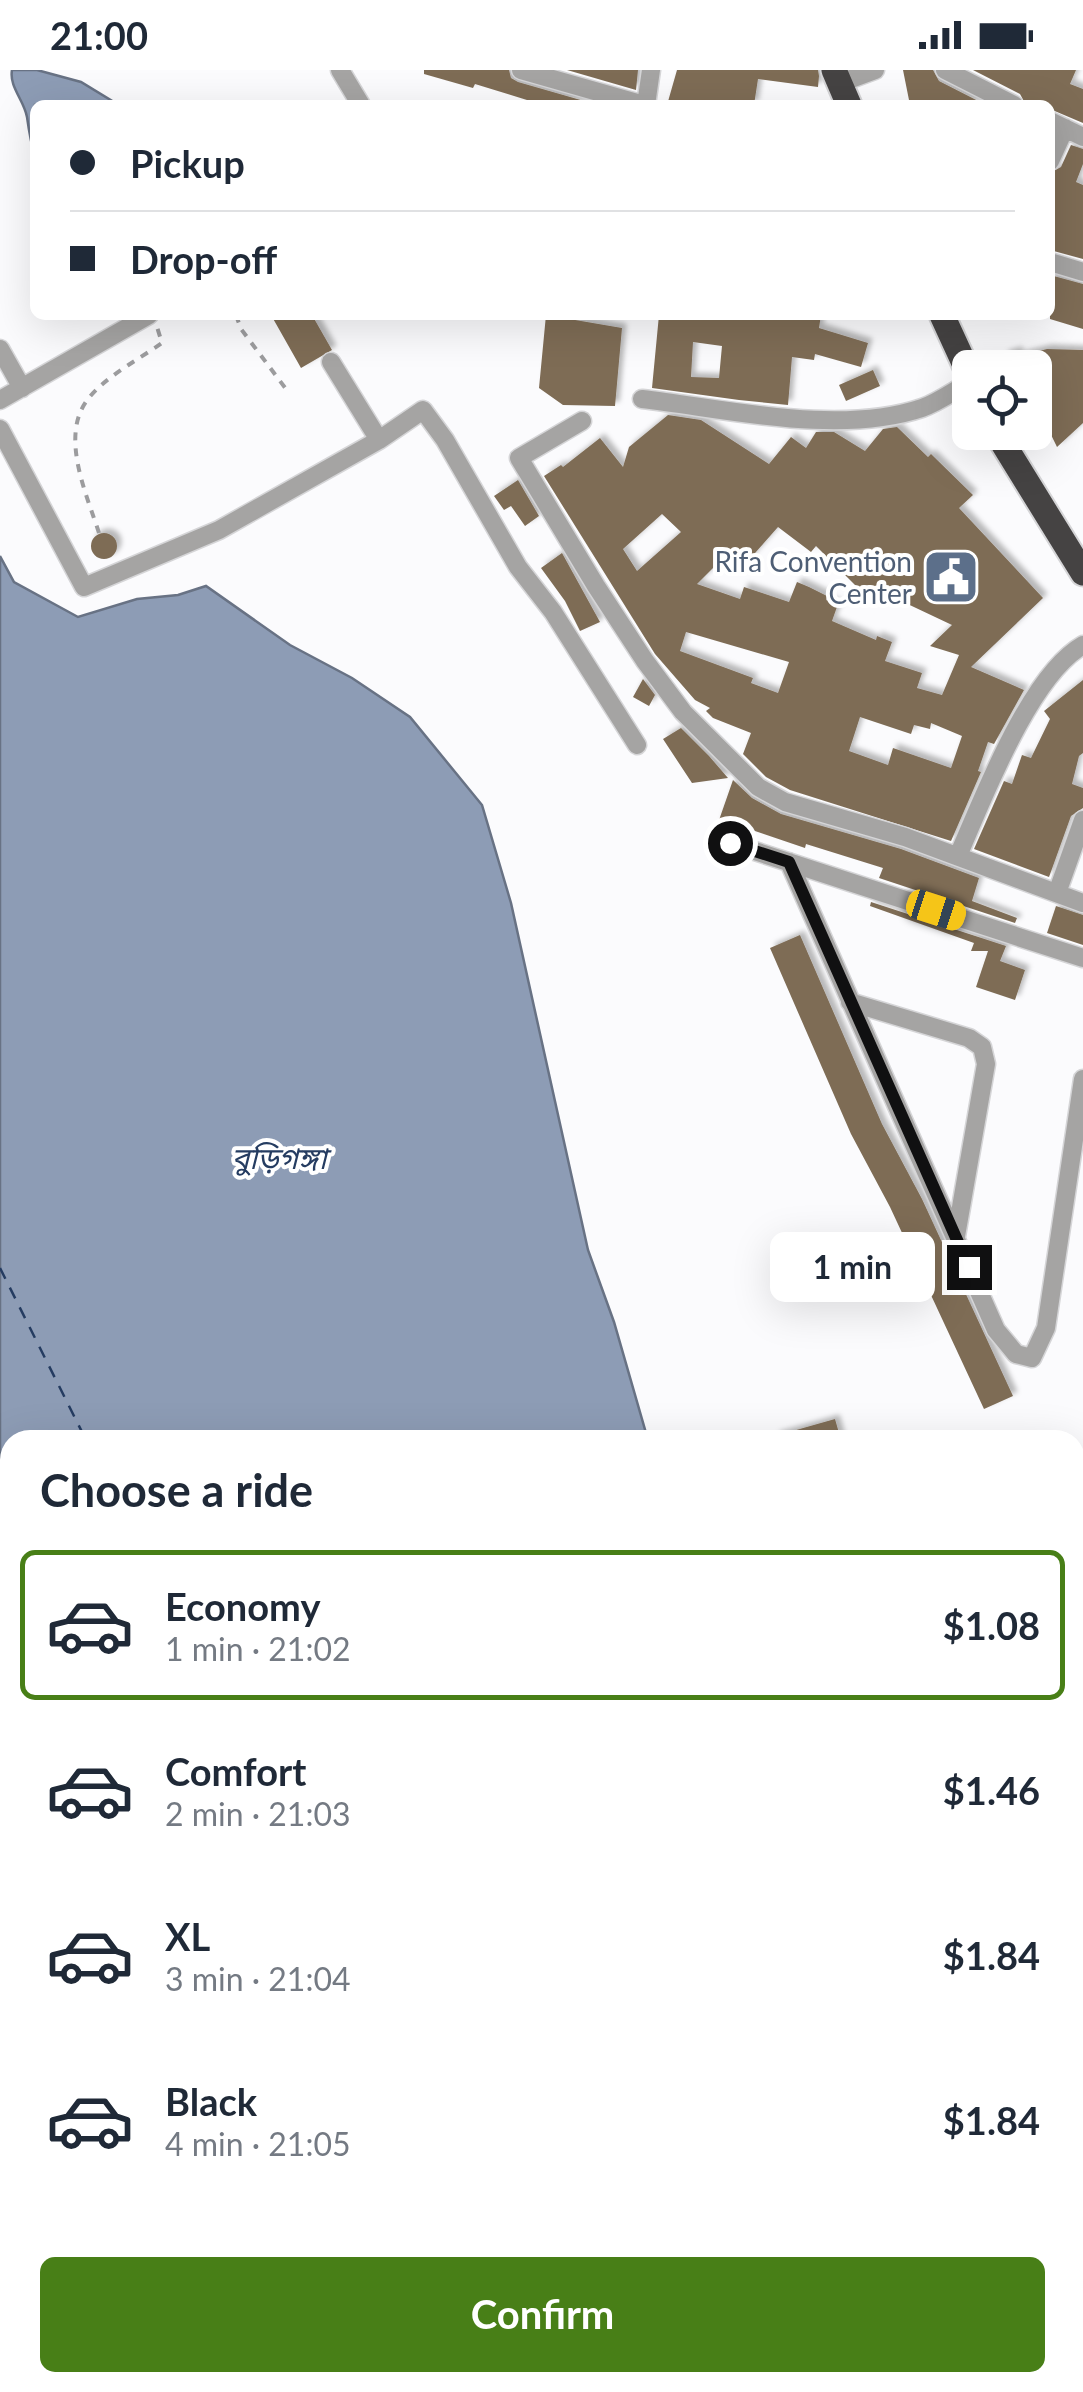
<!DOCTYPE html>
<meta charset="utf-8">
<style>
:root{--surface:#fff;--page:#f6f6f7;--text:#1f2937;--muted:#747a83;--line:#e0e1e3;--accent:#487f17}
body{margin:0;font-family:Lato,"Noto Sans Bengali",sans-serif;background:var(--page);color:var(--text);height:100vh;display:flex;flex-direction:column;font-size:38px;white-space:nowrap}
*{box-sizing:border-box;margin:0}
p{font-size:32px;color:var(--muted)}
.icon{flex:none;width:55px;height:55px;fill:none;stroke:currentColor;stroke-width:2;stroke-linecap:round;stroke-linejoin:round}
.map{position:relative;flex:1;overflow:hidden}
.drawer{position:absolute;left:0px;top:1360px;width:1085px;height:962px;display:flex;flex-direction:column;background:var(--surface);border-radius:30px 30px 0 0;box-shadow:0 10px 40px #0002}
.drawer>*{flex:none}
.guide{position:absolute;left:30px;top:30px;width:1025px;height:220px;border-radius:15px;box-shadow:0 10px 40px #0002;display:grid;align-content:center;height:220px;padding:0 40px;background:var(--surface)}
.tools{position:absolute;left:952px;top:280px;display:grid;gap:20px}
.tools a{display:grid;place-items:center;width:100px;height:100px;border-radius:15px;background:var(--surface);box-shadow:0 10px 40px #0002;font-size:50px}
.end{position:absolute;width:45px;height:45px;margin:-22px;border:12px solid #101011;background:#fff;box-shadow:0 0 0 5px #fff}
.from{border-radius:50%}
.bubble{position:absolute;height:70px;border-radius:15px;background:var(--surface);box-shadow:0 10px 40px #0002;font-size:32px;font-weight:700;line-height:70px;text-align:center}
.car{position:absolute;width:30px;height:60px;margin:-30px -15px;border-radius:12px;box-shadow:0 0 8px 2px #0007;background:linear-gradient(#f5c518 24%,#345 0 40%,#f5c518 0 76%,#345 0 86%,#f5c518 0)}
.guide b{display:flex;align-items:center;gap:35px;height:95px;font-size:38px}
.guide b+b{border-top:2px solid var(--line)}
.guide i{width:25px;height:25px;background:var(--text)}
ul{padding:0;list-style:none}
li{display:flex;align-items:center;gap:30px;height:150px;margin:0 20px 15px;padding:0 20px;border:5px solid transparent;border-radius:15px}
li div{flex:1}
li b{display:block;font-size:38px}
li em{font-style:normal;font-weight:700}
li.on{border-color:var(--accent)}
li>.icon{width:90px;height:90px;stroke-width:1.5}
h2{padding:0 40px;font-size:45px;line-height:120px}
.primary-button{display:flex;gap:20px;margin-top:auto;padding:20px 40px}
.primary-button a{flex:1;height:115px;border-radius:15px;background:var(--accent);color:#fff;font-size:40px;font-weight:700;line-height:115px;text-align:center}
.status{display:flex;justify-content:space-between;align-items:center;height:70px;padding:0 50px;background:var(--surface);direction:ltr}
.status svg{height:28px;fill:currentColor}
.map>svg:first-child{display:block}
</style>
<div class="status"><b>21:00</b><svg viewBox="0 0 49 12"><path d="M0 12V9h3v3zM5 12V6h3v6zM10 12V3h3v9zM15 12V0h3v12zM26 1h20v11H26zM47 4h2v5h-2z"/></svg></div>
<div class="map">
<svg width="1083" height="2322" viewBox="0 0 1083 2322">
<defs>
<filter id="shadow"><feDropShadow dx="4.5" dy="-4.5" stdDeviation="2.5" flood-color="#0004"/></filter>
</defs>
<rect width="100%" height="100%" fill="#fbfbfd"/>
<path fill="#8d9cb5" stroke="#687284" stroke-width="2.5" d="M 12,0 L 37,0 L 81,12 L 114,32 L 168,35 L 35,35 L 35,88 C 31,73 29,61 27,47 C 24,30 9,17 12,0 Z
M 0,486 L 14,512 L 78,547 L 137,529 L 178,525 L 206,516 L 290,575 L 352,608 L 410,647 L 482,735 L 511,833 L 588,1180 L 614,1252 L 648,1370 L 10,1370 L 10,2312 L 1064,2312 L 1070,2322 L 0,2322 Z"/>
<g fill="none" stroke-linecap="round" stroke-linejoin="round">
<path stroke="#253c61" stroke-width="2.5" stroke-dasharray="12 10" stroke-linecap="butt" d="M 0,1198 L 86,1370
M 558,2312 L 562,2322"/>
</g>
<path fill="#7e6c55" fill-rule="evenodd" filter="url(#shadow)" d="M 424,0 L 509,0 L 511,8 L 518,12 L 598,35 L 543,35 L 475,14 L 473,18 L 424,4 Z
M 567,0 L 638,0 L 636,20 Z
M 677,0 L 818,0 L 819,6 L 818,17 L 758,9 L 754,35 L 667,35 Z
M 903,0 L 933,0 L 939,11 L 986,35 L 910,35 Z
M 973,0 L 1076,0 L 1070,14 L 1083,19 L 1083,53 L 1050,39 L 1050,35 L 1026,35 L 1020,24 Z
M 1071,75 L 1083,79 L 1083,94 L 1076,112 L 1083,115 L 1083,189 L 1050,180 L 1050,103 L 1061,97 Z
M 1050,205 L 1083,214 L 1083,259 L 1050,249 Z
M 271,245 L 312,245 L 332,280 L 301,298 Z
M 546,245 L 622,258 L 615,336 L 563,335 L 539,318 Z
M 659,245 L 821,245 L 819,258 L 868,273 L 861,297 L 815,284 L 814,290 L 792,287 L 788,335 L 739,330 L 652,318 ZM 693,272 L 722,276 L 719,308 L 691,307 Z
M 1047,279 L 1083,280 L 1083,353 L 1057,377 L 1036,334 L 1039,333 L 1035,298 L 994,298 L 994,293 L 1005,290 L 1004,285 L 1018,281 L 1019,286 Z
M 873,300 L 880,316 L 846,331 L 839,315 Z
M 668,345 L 701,350 L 769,394 L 791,367 L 806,378 L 816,362 L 834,362 L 865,381 L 883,359 L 897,357 L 928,387 L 931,384 L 973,425 L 959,438 L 1043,528 L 971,597 L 1024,620 L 994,674 L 988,672 L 978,701 L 981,702 L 951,771 L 790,720 L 766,707 L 743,684 L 751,663 L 713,648 L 706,641 L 710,638 L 695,630 L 655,584 L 544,406 L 561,395 L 563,397 L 600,368 L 623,397 L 629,377 ZM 662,444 L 681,462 L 637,501 L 623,479 ZM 778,457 L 811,482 L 816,476 L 869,529 L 878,520 L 952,555 L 930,576 L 959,585 L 942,625 L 917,618 L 922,603 L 885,591 L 892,572 L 877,566 L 876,570 L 832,551 L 838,534 L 826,530 L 827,526 L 809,517 L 797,512 L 789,532 L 744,517 L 740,529 L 697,514 L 720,491 L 740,500 ZM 686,562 L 789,592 L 778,623 L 751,613 L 753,608 L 680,581 ZM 860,647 L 911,664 L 914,655 L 930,659 L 931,653 L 962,666 L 951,698 L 893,678 L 888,695 L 849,681 Z
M 518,410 L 539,446 L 525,456 L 511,436 L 504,440 L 494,426 Z
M91 476a13 13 0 1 1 26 0a13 13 0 1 1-26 0Z
M 562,483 L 600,552 L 580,561 L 565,531 L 541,498 Z
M 643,609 L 655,625 L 649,636 L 633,627 Z
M 1083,610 L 1083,683 L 1079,686 L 1072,714 L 1083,718 L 1083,738 L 1071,746 L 1049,807 L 974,779 L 1004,711 L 1012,714 L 1022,685 L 1031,688 L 1050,649 L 1044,641 Z
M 681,658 L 709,686 L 728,708 L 692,713 L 663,669 Z
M 733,710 L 752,728 L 781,744 L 901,779 L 979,808 L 972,831 L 1017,848 L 1015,853 L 879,808 L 883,798 L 806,774 L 805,778 L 752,760 L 751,764 L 718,753 Z
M 871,832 L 1006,876 L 1000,891 L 1025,900 L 1015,930 L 976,917 L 988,881 L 971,881 L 974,873 L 870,836 Z
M 1056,836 L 1083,845 L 1083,875 L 1047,863 Z
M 800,865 L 882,1054 L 922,1129 L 1013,1326 L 984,1339 L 890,1137 L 851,1064 L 770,878 Z
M 835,1349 L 841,1370 L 776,1370 L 775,1366 Z"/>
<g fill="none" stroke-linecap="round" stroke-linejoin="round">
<g stroke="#d5d5d7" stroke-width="21">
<path id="minor" d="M 340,0 L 361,35
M 521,0 L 644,35
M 945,0 L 1014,35
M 840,13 L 875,0
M 646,35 L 651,0
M 1050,51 L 1083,67
M 1050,91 L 1065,58
M 1050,192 L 1083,202
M 0,279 L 22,318
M 331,292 L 379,370
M 642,329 C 728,339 839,366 922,338 C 939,332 955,320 970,312
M 0,330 L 149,245
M 582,351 L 519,388 L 596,516 L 645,591 L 683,642 L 758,717 L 785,732 L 905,767 L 1083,833
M 0,359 L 84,517 L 219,460 L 379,370 L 423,340 L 445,370 L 518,497 L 553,542 L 637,675
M 730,773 L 1083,888
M 958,786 C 983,729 1029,606 1083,575
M 789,792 L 996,1260 L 1016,1284 L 1032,1288 L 1046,1258 L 1083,1009
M 1057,823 L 1083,750
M 850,932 L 969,968 L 982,977 L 986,994 L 956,1166
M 1075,1424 L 1083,1422
M 1075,1631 L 1083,1628
M 1075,1795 L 1083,1817
M 1075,1992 L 1083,1987
M 1075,2092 L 1083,2093
M 1075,2127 L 1083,2132"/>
</g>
<g stroke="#d5d5d7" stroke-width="29">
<path id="highway" d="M 834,0 L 849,35
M 942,245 L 970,306
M 996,362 L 1083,503"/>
</g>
<path stroke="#9c9c9e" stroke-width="4" stroke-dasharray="8 8" stroke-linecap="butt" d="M 236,245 L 241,259 L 289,323
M 99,463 C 87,425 59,366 88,329 C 106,306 138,290 162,273 L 157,257"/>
<use href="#minor" stroke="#a5a4a3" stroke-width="18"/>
<use href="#highway" stroke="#454343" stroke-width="25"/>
</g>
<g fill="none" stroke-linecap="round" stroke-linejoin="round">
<path stroke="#101011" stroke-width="12" d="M 730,773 L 789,792 L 969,1197"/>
</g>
<defs>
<g id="civic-square" transform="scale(2.875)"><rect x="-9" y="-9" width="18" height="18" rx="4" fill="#5c6f8a" stroke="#fff"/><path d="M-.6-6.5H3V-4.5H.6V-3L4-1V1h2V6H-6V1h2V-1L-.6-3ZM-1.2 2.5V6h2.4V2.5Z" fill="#fff"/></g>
</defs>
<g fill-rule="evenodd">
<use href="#civic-square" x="951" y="507"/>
</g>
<g text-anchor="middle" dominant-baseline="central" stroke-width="8" stroke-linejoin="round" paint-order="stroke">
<g font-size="28" fill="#4e5e75" stroke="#fff" text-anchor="end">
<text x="912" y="491">Rifa Convention<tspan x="912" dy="32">Center</tspan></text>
</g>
<g font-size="30" font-style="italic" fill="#253c61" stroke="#fff">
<text x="279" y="1087">বুড়িগঙ্গা</text>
</g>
</g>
</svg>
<div class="tools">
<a><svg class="icon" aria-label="locate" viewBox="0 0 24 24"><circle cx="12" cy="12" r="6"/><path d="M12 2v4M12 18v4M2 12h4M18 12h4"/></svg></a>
</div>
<i class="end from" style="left:730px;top:773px"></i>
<i class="end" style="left:969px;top:1197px"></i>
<div class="bubble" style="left:770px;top:1162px;width:165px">1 min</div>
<i class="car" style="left:936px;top:840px;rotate:108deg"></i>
<div class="guide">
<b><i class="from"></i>Pickup</b>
<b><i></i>Drop-off</b>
</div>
<section class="drawer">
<h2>Choose a ride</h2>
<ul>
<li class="on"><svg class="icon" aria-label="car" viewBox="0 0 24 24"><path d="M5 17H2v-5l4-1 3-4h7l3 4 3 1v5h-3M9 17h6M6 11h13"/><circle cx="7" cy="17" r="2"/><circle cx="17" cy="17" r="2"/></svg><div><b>Economy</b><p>1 min · 21:02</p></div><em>$1.08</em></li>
<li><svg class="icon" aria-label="car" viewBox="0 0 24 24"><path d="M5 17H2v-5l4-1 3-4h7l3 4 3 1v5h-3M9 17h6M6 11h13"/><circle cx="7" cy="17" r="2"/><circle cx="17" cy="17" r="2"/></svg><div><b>Comfort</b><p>2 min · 21:03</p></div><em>$1.46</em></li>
<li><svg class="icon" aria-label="car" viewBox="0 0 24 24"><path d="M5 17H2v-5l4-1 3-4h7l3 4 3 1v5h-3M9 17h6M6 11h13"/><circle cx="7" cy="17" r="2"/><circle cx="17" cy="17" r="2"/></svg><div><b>XL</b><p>3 min · 21:04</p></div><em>$1.84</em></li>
<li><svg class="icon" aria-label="car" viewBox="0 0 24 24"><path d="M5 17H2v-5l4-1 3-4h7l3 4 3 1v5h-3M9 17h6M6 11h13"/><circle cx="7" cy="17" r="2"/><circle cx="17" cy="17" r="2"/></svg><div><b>Black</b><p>4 min · 21:05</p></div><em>$1.84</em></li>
</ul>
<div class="primary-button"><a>Confirm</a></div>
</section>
</div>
